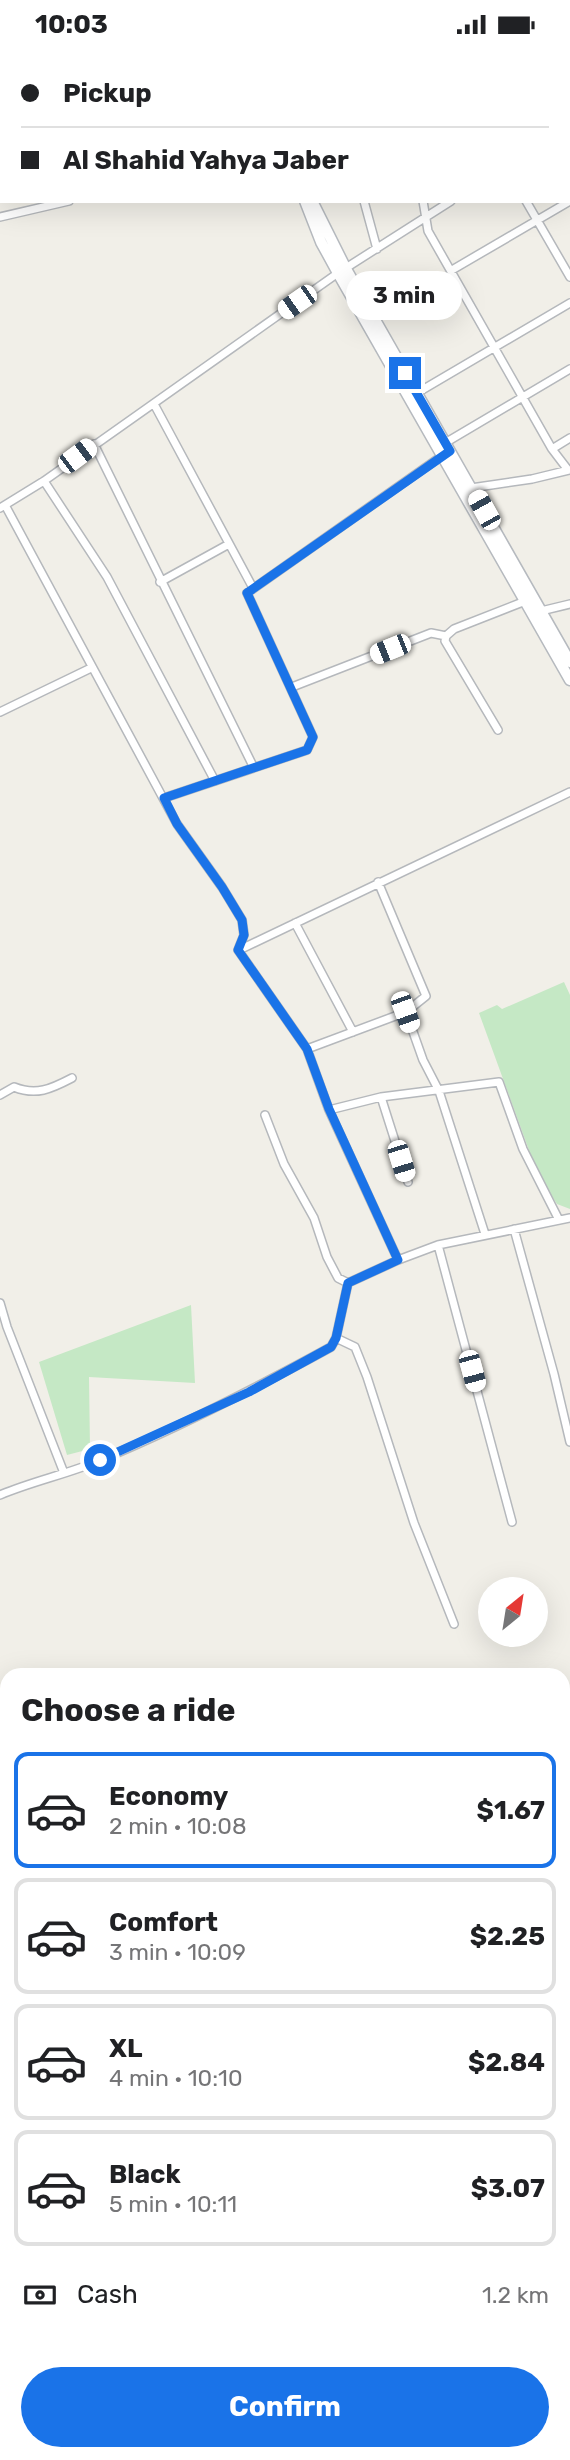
<!DOCTYPE html>
<meta charset="utf-8">
<style>
:root{--surface:#fff;--page:#f2f2f2;--text:#202124;--muted:#757577;--line:#e0e0e0;--accent:#1a73e8}
body{margin:0;font-family:Rubik,sans-serif;background:var(--page);color:var(--text);height:100vh;display:flex;flex-direction:column;font-size:26px;white-space:nowrap}
*{box-sizing:border-box;margin:0}
p{font-size:23px;color:var(--muted)}
.icon{flex:none;width:38px;height:38px;fill:none;stroke:currentColor;stroke-width:2;stroke-linecap:round;stroke-linejoin:round}
.map{position:relative;flex:1;overflow:hidden}
.details{position:absolute;left:0px;top:1619px;width:570px;height:793px;display:flex;flex-direction:column;background:var(--surface);border-radius:21px 21px 0 0;box-shadow:0 7px 28px #0002}
.details>*{flex:none}
.top-card{position:absolute;left:0px;top:0px;width:570px;height:154px;box-shadow:0 7px 28px #0002;display:grid;align-content:center;height:154px;padding:0 21px;background:var(--surface)}
.needle{width:46px;rotate:30deg}
.fabs{position:absolute;left:478px;top:1528px;display:grid;gap:14px}
.fabs a{display:grid;place-items:center;width:70px;height:70px;border-radius:50%;background:var(--surface);box-shadow:0 7px 28px #0002;font-size:35px}
.end{position:absolute;width:32px;height:32px;margin:-16px;border:9px solid #1a73e8;background:#fff;box-shadow:0 0 0 4px #fff}
.from{border-radius:50%}
.bubble{position:absolute;height:49px;border-radius:24px;background:var(--surface);box-shadow:0 7px 28px #0002;font-size:23px;font-weight:700;line-height:49px;text-align:center}
.car{position:absolute;width:21px;height:42px;margin:-21px -10px;border-radius:9px;box-shadow:0 0 5px 2px #0007;background:linear-gradient(#fff 24%,#345 0 40%,#fff 0 76%,#345 0 86%,#fff 0)}
.top-card b{display:flex;align-items:center;gap:24px;height:66px;font-size:26px}
.top-card b+b{border-top:2px solid var(--line)}
.top-card i{width:18px;height:18px;background:var(--text)}
ul{padding:0;list-style:none}
li{display:flex;align-items:center;gap:21px;height:116px;margin:0 14px 10px;padding:0 7px;border:4px solid var(--line);border-radius:14px}
li div{flex:1}
li b{display:block;font-size:26px}
li em{font-style:normal;font-weight:700}
li.on{border-color:var(--accent)}
li>.icon{width:63px;height:63px;stroke-width:1.5}
h2{padding:0 21px;font-size:32px;line-height:84px}
.pay{display:flex;align-items:center;gap:18px;height:77px;padding:0 21px;font-size:26px}
.pay p{margin-inline-start:auto}
.action{display:flex;gap:14px;margin-top:auto;padding:14px 21px}
.action a{flex:1;height:80px;border-radius:42px;background:var(--accent);color:#fff;font-size:28px;font-weight:700;line-height:80px;text-align:center}
.status{display:flex;justify-content:space-between;align-items:center;height:49px;padding:0 35px;background:var(--surface);direction:ltr}
.status svg{height:19px;fill:currentColor}
.map>svg:first-child{display:block}
</style>
<div class="status"><b>10:03</b><svg viewBox="0 0 49 12"><path d="M0 12V9h3v3zM5 12V6h3v6zM10 12V3h3v9zM15 12V0h3v12zM26 1h20v11H26zM47 4h2v5h-2z"/></svg></div>
<div class="map">
<svg width="570" height="2411" viewBox="0 0 570 2411">
<rect width="100%" height="100%" fill="#f1efe8"/>
<path fill="#c5e8c5" d="M 564,933 L 570,946 L 570,1160 L 557,1155 L 546,1138 L 530,1104 L 479,964 L 497,956 L 502,960 Z
M 191,1256 L 195,1334 L 89,1328 L 90,1400 L 67,1406 L 39,1313 Z"/>
<g fill="none" stroke-linecap="round" stroke-linejoin="round">
<g stroke="#b5b8bc" stroke-width="10">
<path id="street" d="M 569,14 L 570,14
M 569,84 L 570,84
M 364,152 L 377,200
M 423,152 L 428,182 L 552,400 L 568,421
M 526,152 L 570,228
M 0,168 L 69,152
M 452,221 L 570,152
M 417,344 L 570,254
M 154,355 L 253,539
M 445,394 L 570,320
M 94,395 L 253,717
M 552,400 L 570,389
M 44,432 L 107,528 L 215,732
M 471,439 L 532,430 L 569,421
M 5,456 L 177,775 L 222,838 L 242,871 L 244,886 L 238,901 L 307,1000 L 329,1061 L 398,1211
M 0,459 L 44,432 L 338,224 L 451,152
M 160,533 L 229,495
M 541,562 L 570,555
M 292,638 L 431,584 L 446,587
M 0,663 L 91,619
M 498,681 L 445,592 L 446,587 L 454,580 L 528,551
M 164,749 L 307,701 L 313,688 L 247,544 L 446,404
M 295,874 L 353,983
M 239,901 L 570,743
M 406,963 L 423,1011 L 439,1042 L 485,1185
M 307,1000 L 406,963 L 426,947 L 378,833
M 0,1046 L 14,1038 C 36,1047 51,1040 72,1029
M 381,1048 L 408,1133
M 329,1061 L 381,1048 L 499,1033 L 523,1100 L 559,1171
M 265,1066 L 284,1115 L 314,1169 L 327,1208 L 338,1229 L 348,1234
M 514,1180 L 554,1325 L 570,1393
M 438,1196 L 512,1473
M 0,1254 L 7,1278 L 64,1424
M 336,1289 L 355,1298 L 367,1328 L 414,1474 L 454,1575
M 0,1446 C 33,1432 68,1425 101,1411 C 180,1378 256,1339 331,1298 L 336,1289 L 348,1234 L 398,1211 L 438,1196 L 570,1169
M 440,2404 L 445,2411"/>
</g>
<g stroke="#b6babf" stroke-width="13">
<path id="secondary" d="M 264,0 L 264,2
M 274,0 L 274,2
M 305,152 L 321,193 L 338,224 L 570,631
M 312,152 L 346,220 L 570,613
M 564,1843 L 570,1830
M 395,2411 L 398,2404"/>
</g>
<use href="#street" stroke="#fff" stroke-width="7"/>
<use href="#secondary" stroke="#fff" stroke-width="10"/>
</g>
<g fill="none" stroke-linecap="round" stroke-linejoin="round">
<path stroke="#1a73e8" stroke-width="9" d="M 100,1411 L 249,1343 L 331,1298 L 336,1289 L 348,1234 L 398,1211 L 329,1060 L 307,1000 L 238,901 L 244,886 L 242,871 L 222,838 L 177,775 L 164,749 L 307,701 L 313,688 L 247,544 L 450,402 L 405,324"/>
</g>
</svg>
<div class="fabs">
<a><svg class="needle" viewBox="-14 -14 28 28"><path d="M0-13l5 13h-10z" fill="#e53935"/><path d="M0 13l5-13h-10z" fill="#757577"/></svg></a>
</div>
<i class="end from" style="left:100px;top:1411px"></i>
<i class="end" style="left:405px;top:324px"></i>
<div class="bubble" style="left:346px;top:222px;width:116px">3 min</div>
<i class="car" style="left:297px;top:253px;rotate:235deg"></i>
<i class="car" style="left:77px;top:407px;rotate:53deg"></i>
<i class="car" style="left:484px;top:461px;rotate:331deg"></i>
<i class="car" style="left:390px;top:600px;rotate:248deg"></i>
<i class="car" style="left:405px;top:963px;rotate:160deg"></i>
<i class="car" style="left:401px;top:1112px;rotate:163deg"></i>
<i class="car" style="left:472px;top:1322px;rotate:165deg"></i>
<div class="top-card">
<b><i class="from"></i>Pickup</b>
<b><i></i>Al Shahid Yahya Jaber</b>
</div>
<section class="details">
<h2>Choose a ride</h2>
<ul>
<li class="on"><svg class="icon" aria-label="car" viewBox="0 0 24 24"><path d="M5 17H2v-5l4-1 3-4h7l3 4 3 1v5h-3M9 17h6M6 11h13"/><circle cx="7" cy="17" r="2"/><circle cx="17" cy="17" r="2"/></svg><div><b>Economy</b><p>2 min · 10:08</p></div><em>$1.67</em></li>
<li><svg class="icon" aria-label="car" viewBox="0 0 24 24"><path d="M5 17H2v-5l4-1 3-4h7l3 4 3 1v5h-3M9 17h6M6 11h13"/><circle cx="7" cy="17" r="2"/><circle cx="17" cy="17" r="2"/></svg><div><b>Comfort</b><p>3 min · 10:09</p></div><em>$2.25</em></li>
<li><svg class="icon" aria-label="car" viewBox="0 0 24 24"><path d="M5 17H2v-5l4-1 3-4h7l3 4 3 1v5h-3M9 17h6M6 11h13"/><circle cx="7" cy="17" r="2"/><circle cx="17" cy="17" r="2"/></svg><div><b>XL</b><p>4 min · 10:10</p></div><em>$2.84</em></li>
<li><svg class="icon" aria-label="car" viewBox="0 0 24 24"><path d="M5 17H2v-5l4-1 3-4h7l3 4 3 1v5h-3M9 17h6M6 11h13"/><circle cx="7" cy="17" r="2"/><circle cx="17" cy="17" r="2"/></svg><div><b>Black</b><p>5 min · 10:11</p></div><em>$3.07</em></li>
</ul>
<div class="pay"><svg class="icon" aria-label="cash" viewBox="0 0 24 24"><path d="M3 7h18v10H3z"/><circle cx="12" cy="12" r="2"/></svg>Cash<p>1.2 km</p></div>
<div class="action"><a>Confirm</a></div>
</section>
</div>
